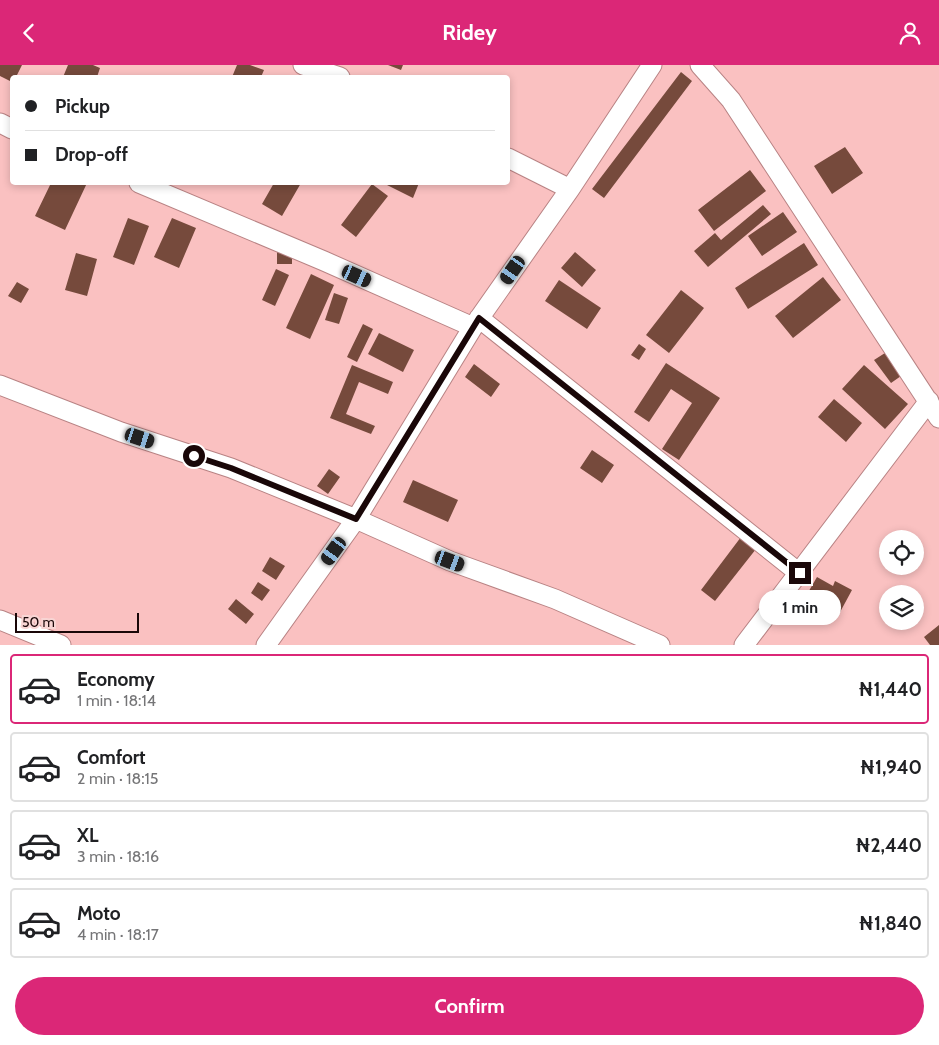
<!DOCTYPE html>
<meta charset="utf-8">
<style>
:root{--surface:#fff;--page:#f6f6f6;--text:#202124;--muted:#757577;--line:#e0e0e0;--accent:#db2777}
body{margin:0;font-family:Cabin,sans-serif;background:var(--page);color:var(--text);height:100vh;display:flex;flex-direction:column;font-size:19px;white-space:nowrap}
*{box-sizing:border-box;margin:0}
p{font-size:16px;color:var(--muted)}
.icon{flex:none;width:28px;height:28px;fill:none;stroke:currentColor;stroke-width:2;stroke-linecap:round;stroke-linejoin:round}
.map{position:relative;height:580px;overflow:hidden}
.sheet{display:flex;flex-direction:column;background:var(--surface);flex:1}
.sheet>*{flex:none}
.guide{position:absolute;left:10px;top:10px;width:500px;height:110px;border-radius:5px;box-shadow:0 2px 8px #0003;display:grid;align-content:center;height:110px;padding:0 15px;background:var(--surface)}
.fabs{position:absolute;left:879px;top:465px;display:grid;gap:10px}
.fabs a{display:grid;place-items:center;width:45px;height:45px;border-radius:50%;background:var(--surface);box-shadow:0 2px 8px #0003;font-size:25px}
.scale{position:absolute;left:15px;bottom:12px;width:124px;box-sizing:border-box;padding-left:5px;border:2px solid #190708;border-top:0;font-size:14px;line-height:18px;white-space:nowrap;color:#190708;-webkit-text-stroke:4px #f8d5d4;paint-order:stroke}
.end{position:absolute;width:22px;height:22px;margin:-11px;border:6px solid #190708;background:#fff;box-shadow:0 0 0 2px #fff}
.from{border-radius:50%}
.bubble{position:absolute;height:35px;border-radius:18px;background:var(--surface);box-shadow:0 2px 8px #0003;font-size:16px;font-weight:700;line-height:35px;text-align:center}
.car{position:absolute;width:15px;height:30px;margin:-15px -8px;border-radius:6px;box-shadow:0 0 4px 1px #0007;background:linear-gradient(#222 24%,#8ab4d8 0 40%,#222 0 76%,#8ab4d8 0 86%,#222 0)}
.guide b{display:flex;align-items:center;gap:18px;height:48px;font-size:19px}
.guide b+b{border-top:1px solid var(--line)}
.guide i{width:12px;height:12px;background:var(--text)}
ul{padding:9px 0 0;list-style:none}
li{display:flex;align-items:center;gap:15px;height:70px;margin:0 10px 8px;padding:0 5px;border:2px solid var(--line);border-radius:5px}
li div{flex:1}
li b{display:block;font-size:19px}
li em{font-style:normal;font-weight:700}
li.selected{border-color:var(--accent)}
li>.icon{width:45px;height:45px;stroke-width:1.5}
.button{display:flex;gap:10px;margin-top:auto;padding:10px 15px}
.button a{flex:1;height:58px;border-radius:30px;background:var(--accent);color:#fff;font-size:20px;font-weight:700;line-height:58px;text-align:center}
header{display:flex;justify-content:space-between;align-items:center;height:65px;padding:0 15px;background:var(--accent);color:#fff;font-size:22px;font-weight:700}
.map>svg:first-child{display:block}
</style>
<header><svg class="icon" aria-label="back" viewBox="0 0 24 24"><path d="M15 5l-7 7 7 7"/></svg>Ridey<svg class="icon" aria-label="person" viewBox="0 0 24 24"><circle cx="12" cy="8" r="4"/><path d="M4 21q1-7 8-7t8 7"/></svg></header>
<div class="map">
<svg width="939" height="580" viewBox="0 0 939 580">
<rect width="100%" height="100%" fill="#fac1c1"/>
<path fill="#764a3c" d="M 0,0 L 22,0 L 16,12 L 12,12 L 12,17 L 0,11 Z
M 68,0 L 93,0 L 100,3 L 97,12 L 63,12 Z
M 237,0 L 250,0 L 264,5 L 261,12 L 232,12 Z
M 388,0 L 403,0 L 401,5 Z
M 681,7 L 692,16 L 604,133 L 592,124 Z
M 845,82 L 863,108 L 832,129 L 814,101 Z
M 750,105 L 766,126 L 714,166 L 698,145 Z
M 51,118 L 87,118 L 65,165 L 35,151 Z
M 274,118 L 301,118 L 282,151 L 262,139 Z
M 388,118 L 419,118 L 413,133 L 387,120 Z
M 372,119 L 388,131 L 356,172 L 341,160 Z
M 763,140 L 771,149 L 708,202 L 694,186 L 715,168 L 721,175 Z
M 783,147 L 797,167 L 762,191 L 748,171 Z
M 128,153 L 149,161 L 134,200 L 113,192 Z
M 172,153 L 196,163 L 179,203 L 154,192 Z
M 804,178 L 818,200 L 748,244 L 735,223 Z
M 277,184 L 292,184 L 292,199 L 277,199 Z
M 575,187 L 596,205 L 582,222 L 561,203 Z
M 76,188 L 97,194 L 87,231 L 65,225 Z
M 276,204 L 289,210 L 275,241 L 262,235 Z
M 311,209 L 334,220 L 310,274 L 286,263 Z
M 823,212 L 841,235 L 793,273 L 775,251 Z
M 559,215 L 601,243 L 587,264 L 545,236 Z
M 17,217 L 29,224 L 21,238 L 8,231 Z
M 681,225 L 704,243 L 669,288 L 646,270 Z
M 334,228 L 348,233 L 339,259 L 325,255 Z
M 363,259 L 373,264 L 357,297 L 347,292 Z
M 379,268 L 414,285 L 403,307 L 368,289 Z
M 639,279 L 646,284 L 639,295 L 631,290 Z
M 885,288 L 901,311 L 891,318 L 874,295 Z
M 666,298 L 720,333 L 679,395 L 662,384 L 692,338 L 671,324 L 649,357 L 634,347 Z
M 474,299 L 500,319 L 491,332 L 465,312 Z
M 352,300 L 393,317 L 388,329 L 359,317 L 346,349 L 375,361 L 371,369 L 330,353 Z
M 864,300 L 908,339 L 885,364 L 842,324 Z
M 834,334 L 862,358 L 846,377 L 818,352 Z
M 592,385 L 614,400 L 602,418 L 580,403 Z
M 329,404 L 340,412 L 328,429 L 317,421 Z
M 413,415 L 458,435 L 448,457 L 403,437 Z
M 741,472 L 756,484 L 715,536 L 701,525 Z
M 270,492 L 285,501 L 276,515 L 262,506 Z
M 817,512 L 833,521 L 835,516 L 852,525 L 839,549 L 806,531 Z
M 258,517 L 270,525 L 262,536 L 251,528 Z
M 236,534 L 254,549 L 246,559 L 228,544 Z
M 939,560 L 939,580 L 930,580 L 924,572 Z"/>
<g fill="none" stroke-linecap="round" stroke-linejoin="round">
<g stroke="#b88384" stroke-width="21">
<path id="minor" d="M 303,0 L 340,12
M 700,0 L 731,35 L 939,353
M 0,58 L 12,64
M 508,93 L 570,124
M 139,118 L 324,196 L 473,262
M 479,253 L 799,508
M 0,320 L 121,367 L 231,403 L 356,454 L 450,496 L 555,534 L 660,580
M 0,555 L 61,580
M 266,580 L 356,454 L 473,262 L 570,124 L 652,0
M 744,580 L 929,336"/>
</g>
<use href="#minor" stroke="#fff" stroke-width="19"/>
</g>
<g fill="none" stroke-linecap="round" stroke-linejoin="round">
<path stroke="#190708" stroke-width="6" d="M 194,391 L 231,403 L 356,454 L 479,253 L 800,508"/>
</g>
</svg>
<div class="fabs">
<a><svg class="icon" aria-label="locate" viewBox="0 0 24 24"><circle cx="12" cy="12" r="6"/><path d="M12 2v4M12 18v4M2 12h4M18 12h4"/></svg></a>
<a><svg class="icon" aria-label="layers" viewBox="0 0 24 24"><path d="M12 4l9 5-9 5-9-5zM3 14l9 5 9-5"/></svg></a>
</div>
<div class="scale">50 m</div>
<i class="end from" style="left:194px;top:391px"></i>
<i class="end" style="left:800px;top:508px"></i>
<div class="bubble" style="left:759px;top:525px;width:82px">1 min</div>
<i class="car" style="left:513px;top:205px;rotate:215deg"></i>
<i class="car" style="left:357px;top:211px;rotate:114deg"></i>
<i class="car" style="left:140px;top:373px;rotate:108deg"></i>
<i class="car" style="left:334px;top:486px;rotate:216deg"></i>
<i class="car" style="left:450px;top:496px;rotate:110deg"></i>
<div class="guide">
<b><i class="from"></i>Pickup</b>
<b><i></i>Drop-off</b>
</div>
</div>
<section class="sheet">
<ul>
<li class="selected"><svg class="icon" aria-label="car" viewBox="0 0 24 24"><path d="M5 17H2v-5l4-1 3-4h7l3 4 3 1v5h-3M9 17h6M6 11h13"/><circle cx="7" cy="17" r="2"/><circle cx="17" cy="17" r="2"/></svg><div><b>Economy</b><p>1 min · 18:14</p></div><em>₦1,440</em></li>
<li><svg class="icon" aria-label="car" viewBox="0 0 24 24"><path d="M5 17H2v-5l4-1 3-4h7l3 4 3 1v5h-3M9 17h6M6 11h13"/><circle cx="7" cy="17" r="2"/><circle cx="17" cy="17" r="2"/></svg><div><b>Comfort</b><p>2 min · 18:15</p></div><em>₦1,940</em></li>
<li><svg class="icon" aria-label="car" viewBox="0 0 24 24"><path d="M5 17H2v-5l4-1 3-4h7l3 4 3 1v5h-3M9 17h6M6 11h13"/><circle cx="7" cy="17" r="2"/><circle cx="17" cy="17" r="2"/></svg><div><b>XL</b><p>3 min · 18:16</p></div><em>₦2,440</em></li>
<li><svg class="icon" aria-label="car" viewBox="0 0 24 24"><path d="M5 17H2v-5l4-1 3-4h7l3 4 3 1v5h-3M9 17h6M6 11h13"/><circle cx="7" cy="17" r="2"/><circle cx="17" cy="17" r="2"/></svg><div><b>Moto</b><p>4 min · 18:17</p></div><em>₦1,840</em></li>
</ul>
<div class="button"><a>Confirm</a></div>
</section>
